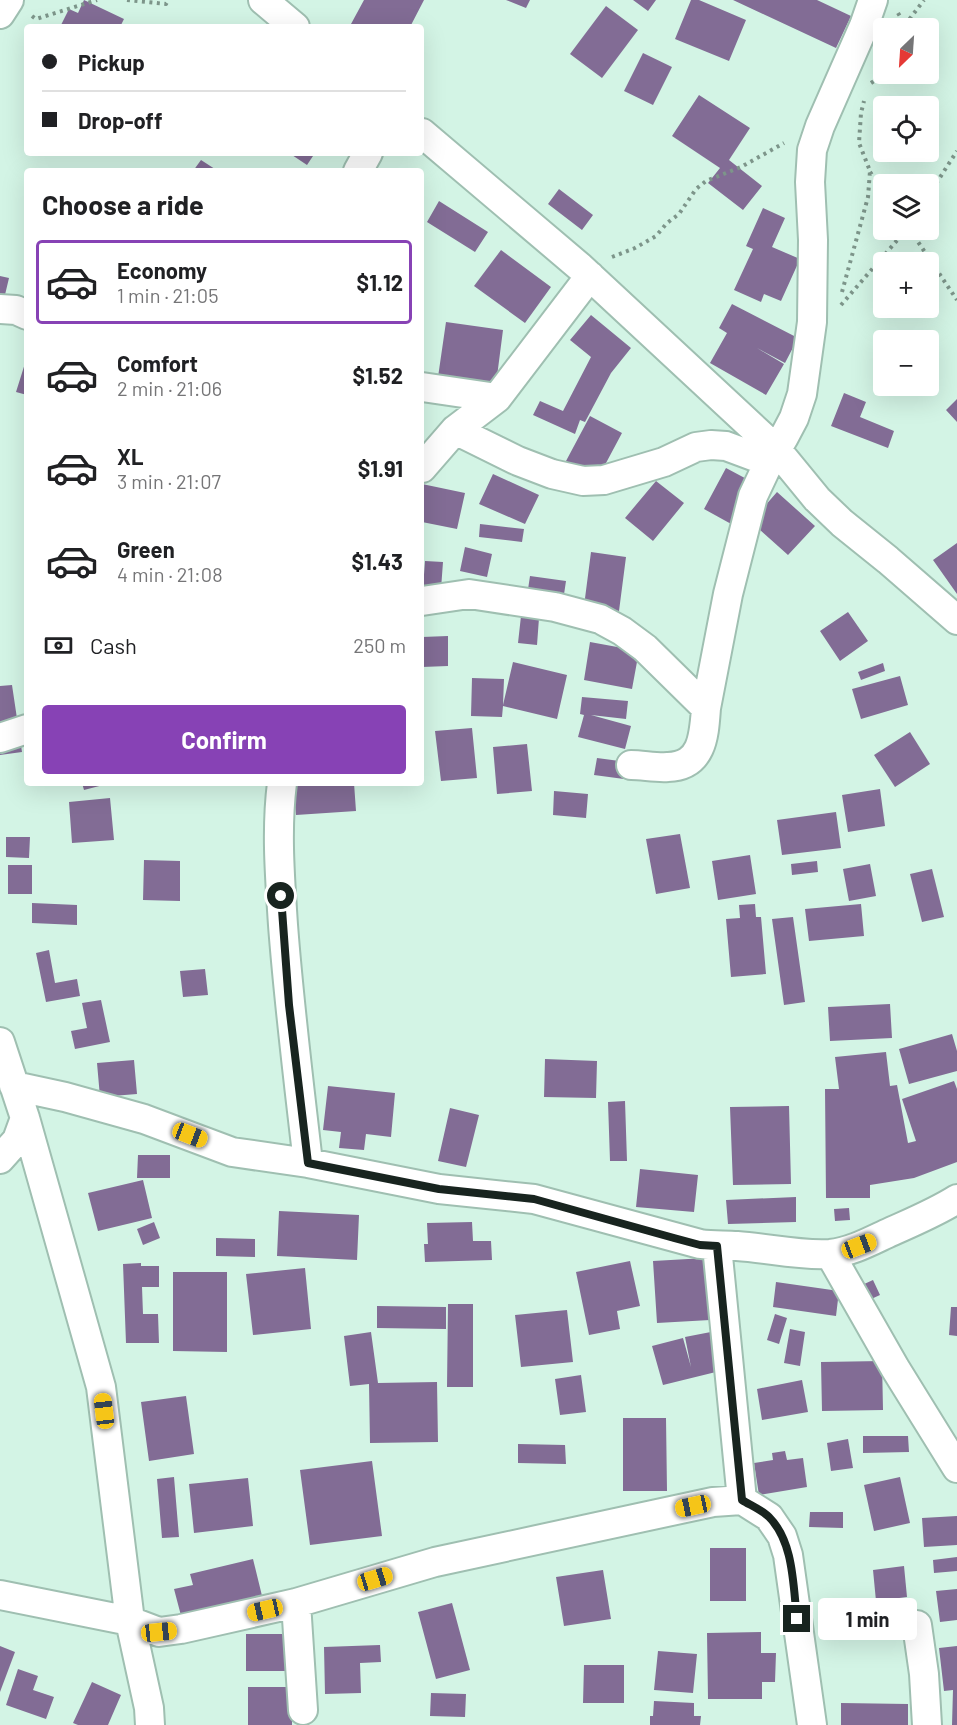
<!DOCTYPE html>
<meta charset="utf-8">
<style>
:root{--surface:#fff;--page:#f2f2f2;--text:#202124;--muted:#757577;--line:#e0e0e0;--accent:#8742b5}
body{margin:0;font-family:Barlow,sans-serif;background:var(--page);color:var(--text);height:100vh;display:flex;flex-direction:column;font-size:22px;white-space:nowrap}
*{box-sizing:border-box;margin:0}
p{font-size:20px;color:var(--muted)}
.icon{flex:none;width:33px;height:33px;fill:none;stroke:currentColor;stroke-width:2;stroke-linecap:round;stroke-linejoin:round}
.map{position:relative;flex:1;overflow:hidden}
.details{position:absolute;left:24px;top:168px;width:400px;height:618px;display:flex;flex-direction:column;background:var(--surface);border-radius:6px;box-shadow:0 6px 24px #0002}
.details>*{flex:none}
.top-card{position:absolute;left:24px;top:24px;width:400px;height:132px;border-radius:6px;box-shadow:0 6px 24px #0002;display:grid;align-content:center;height:132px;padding:0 18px;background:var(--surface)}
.needle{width:39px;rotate:205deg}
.tools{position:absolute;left:873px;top:18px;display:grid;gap:12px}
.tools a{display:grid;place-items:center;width:66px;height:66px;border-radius:6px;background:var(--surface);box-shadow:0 6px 24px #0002;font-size:30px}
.end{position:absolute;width:27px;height:27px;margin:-14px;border:8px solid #18241f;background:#fff;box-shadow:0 0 0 3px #fff}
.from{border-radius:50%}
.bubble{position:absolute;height:42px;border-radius:6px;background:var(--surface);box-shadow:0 6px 24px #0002;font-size:20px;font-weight:700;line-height:42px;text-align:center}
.car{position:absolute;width:18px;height:36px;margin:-18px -9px;border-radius:8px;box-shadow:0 0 4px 2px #0007;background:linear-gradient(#f5c518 24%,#345 0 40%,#f5c518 0 76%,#345 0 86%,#f5c518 0)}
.top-card b{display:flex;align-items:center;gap:21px;height:57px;font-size:22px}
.top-card b+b{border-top:2px solid var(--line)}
.top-card i{width:15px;height:15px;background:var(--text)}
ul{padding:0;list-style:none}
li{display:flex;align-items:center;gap:18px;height:84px;margin:0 12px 9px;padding:0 6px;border:3px solid transparent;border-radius:6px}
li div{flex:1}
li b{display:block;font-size:22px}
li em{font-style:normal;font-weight:700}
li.selected{border-color:var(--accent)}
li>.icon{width:54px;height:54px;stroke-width:1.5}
h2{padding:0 18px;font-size:27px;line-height:72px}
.pay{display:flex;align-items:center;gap:15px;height:66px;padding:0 18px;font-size:22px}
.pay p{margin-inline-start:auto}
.primary-button{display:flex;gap:12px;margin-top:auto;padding:12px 18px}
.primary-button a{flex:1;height:69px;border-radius:6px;background:var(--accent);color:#fff;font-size:24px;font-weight:700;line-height:69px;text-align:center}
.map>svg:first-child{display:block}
</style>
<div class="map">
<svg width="957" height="1725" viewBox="0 0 957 1725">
<rect width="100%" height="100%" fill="#d3f4e5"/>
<path fill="#826c95" d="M 84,0 L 124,19 L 120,27 L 60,27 L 69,9 L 78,13 Z
M 364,0 L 424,0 L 410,27 L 356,27 L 351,24 Z
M 506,0 L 530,0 L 526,8 Z
M 633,0 L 656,0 L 648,11 Z
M 691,0 L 699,0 L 746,20 L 729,61 L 675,39 Z
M 733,0 L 817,0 L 851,16 L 836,48 Z
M 606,6 L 638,30 L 602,78 L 570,54 Z
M 643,53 L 672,67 L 653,105 L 624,91 Z
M 699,95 L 750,128 L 729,160 L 762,186 L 743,210 L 708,183 L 720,168 L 672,136 Z
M 289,153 L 315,153 L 307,165 Z
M 201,160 L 218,171 L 193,171 Z
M 559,189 L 593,215 L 582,230 L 548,204 Z
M 439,201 L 488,232 L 475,252 L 427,222 Z
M 763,208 L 785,218 L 772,247 L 800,259 L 781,301 L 764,294 L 761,302 L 734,290 L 753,249 L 746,246 Z
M 501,250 L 551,287 L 525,323 L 474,286 Z
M 0,276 L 9,278 L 4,299 L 0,298 Z
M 732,304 L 798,338 L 785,363 L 757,348 L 784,364 L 766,395 L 710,363 L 727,333 L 719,328 Z
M 591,315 L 631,348 L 611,373 L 585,422 L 580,420 L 575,434 L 533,415 L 540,401 L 563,411 L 591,357 L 570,340 Z
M 446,322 L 503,330 L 495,392 L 437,384 Z
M 27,357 L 27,395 L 16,392 Z
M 844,393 L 866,402 L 860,417 L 894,431 L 888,448 L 831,426 Z
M 957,399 L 957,422 L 946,410 Z
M 590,416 L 622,433 L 598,478 L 566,461 Z
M 726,468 L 756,484 L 733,525 L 704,509 Z
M 493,474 L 539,495 L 525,524 L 479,504 Z
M 656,481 L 684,503 L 653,541 L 625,518 Z
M 422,484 L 465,493 L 457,529 L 422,522 Z
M 777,492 L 815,526 L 788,555 L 751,522 Z
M 480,524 L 524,529 L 522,542 L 479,537 Z
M 957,543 L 957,594 L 933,560 Z
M 465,547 L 492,554 L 487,577 L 460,571 Z
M 591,552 L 626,557 L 619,611 L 584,606 Z
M 425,561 L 443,562 L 441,589 L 423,588 Z
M 530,576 L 566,581 L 563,601 L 527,596 Z
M 848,612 L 868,641 L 840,661 L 820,631 Z
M 521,616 L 539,618 L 537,645 L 518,643 Z
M 448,636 L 448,666 L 422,667 L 422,637 Z
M 590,642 L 639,651 L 632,689 L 584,680 Z
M 513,662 L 567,675 L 557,719 L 503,706 L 502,717 L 471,716 L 472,678 L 504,679 L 503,705 Z
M 883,663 L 885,671 L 861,680 L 858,672 Z
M 900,676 L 908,705 L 861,719 L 852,689 Z
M 12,685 L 22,752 L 0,755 L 0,686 Z
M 582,697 L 628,701 L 626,719 L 591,715 L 631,726 L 625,749 L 578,737 L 584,715 L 580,714 Z
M 472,728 L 477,778 L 441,781 L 435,731 Z
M 910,732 L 930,764 L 895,787 L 874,755 Z
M 527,744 L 532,791 L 497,794 L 493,747 Z
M 597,758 L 627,762 L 624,779 L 594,775 Z
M 82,783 L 107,783 L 107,784 L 84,790 Z
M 293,783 L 354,783 L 356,811 L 296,815 Z
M 880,789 L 885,826 L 848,832 L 842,795 Z
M 554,791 L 588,794 L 586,818 L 553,815 Z
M 110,798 L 114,840 L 72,843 L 69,802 Z
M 836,812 L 841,848 L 782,855 L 777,820 Z
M 680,834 L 690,888 L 656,894 L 646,839 Z
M 6,837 L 30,837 L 29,858 L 6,857 Z
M 750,855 L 756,894 L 718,900 L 712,861 Z
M 144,860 L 180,861 L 180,901 L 143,900 Z
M 817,861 L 818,872 L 792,875 L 791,864 Z
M 870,864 L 876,896 L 849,901 L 843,869 Z
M 8,865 L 32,865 L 32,894 L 8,894 Z
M 932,869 L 944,917 L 922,922 L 910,874 Z
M 32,903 L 77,905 L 77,925 L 32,923 Z
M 755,904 L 756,917 L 761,917 L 766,974 L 731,977 L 726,919 L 740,918 L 739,905 Z
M 861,904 L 864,936 L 809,941 L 805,909 Z
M 793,917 L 805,1002 L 784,1005 L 772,919 Z
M 49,950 L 55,983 L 77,979 L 80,996 L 46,1002 L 36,953 Z
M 205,969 L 208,995 L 183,997 L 180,971 Z
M 101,1000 L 110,1042 L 75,1049 L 71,1031 L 87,1028 L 82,1003 Z
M 890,1004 L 892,1038 L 830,1041 L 828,1007 Z
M 952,1034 L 957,1051 L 957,1071 L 909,1084 L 899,1049 Z
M 886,1052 L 890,1086 L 897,1085 L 908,1143 L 916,1141 L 902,1099 L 954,1081 L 957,1089 L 957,1162 L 914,1178 L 870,1185 L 870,1198 L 826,1198 L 825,1089 L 839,1089 L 835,1057 Z
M 545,1059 L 597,1061 L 596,1098 L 544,1097 Z
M 134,1060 L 137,1094 L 100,1097 L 97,1063 Z
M 328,1086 L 395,1093 L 391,1137 L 366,1134 L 364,1150 L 339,1148 L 341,1132 L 323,1130 Z
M 625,1101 L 627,1161 L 610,1161 L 608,1102 Z
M 789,1106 L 791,1184 L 733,1185 L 730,1107 Z
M 450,1108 L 479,1115 L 466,1167 L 438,1161 Z
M 138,1155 L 170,1155 L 170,1178 L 137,1178 Z
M 640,1169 L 698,1175 L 694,1212 L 636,1207 Z
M 143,1180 L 152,1218 L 98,1231 L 88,1193 Z
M 796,1197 L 796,1222 L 728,1224 L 726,1200 Z
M 849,1208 L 850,1220 L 835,1221 L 834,1209 Z
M 279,1211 L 359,1215 L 357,1260 L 277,1256 Z
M 154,1222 L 160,1238 L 143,1245 L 137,1229 Z
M 472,1222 L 473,1241 L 491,1241 L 492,1260 L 425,1262 L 424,1244 L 428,1244 L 427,1223 Z
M 216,1238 L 255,1239 L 255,1257 L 216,1256 Z
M 706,1258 L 710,1320 L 657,1323 L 653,1261 Z
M 630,1261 L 640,1306 L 617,1311 L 620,1329 L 589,1335 L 576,1272 Z
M 141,1263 L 141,1266 L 159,1266 L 159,1287 L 142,1287 L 143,1314 L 158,1314 L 159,1343 L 126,1343 L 123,1264 Z
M 305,1268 L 311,1329 L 253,1335 L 246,1274 Z
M 173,1272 L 227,1272 L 227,1352 L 173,1351 Z
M 873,1280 L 880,1295 L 869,1300 L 862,1285 Z
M 776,1282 L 839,1291 L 836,1316 L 773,1307 Z
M 448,1304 L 473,1304 L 473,1387 L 447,1387 Z
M 377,1306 L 446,1307 L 446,1329 L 377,1328 Z
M 951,1307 L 957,1307 L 957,1336 L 949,1335 Z
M 567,1310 L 573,1362 L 521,1367 L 515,1315 Z
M 775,1314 L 787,1318 L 779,1344 L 767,1340 Z
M 790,1329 L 805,1332 L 800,1366 L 784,1363 Z
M 716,1331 L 724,1370 L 663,1385 L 652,1346 L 683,1338 L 691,1367 L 685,1337 Z
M 371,1332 L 378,1383 L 437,1382 L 438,1442 L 370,1443 L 369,1384 L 350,1386 L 344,1336 Z
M 882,1361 L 883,1410 L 822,1411 L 821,1362 Z
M 581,1375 L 586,1412 L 560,1415 L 555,1379 Z
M 802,1380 L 808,1412 L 762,1420 L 757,1389 Z
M 186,1396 L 194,1454 L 149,1461 L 141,1402 Z
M 623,1418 L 666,1418 L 667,1491 L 623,1491 Z
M 863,1436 L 908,1436 L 909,1452 L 863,1453 Z
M 848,1439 L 853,1468 L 831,1471 L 827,1443 Z
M 518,1444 L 565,1445 L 566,1464 L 518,1463 Z
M 785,1451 L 787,1460 L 803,1458 L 807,1487 L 759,1495 L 754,1463 L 773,1460 L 772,1453 Z
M 372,1461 L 382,1536 L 310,1545 L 300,1470 Z
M 174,1477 L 179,1537 L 162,1538 L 157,1479 Z
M 900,1477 L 910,1523 L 874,1531 L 864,1485 Z
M 248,1478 L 253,1526 L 194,1533 L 189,1484 Z
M 810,1512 L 843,1512 L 843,1528 L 809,1527 Z
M 957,1516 L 957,1545 L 924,1547 L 922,1518 Z
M 710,1548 L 746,1548 L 746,1601 L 710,1601 Z
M 957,1557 L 957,1571 L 934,1573 L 933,1560 Z
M 253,1559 L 264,1604 L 184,1627 L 174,1589 L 193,1585 L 190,1574 Z
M 904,1566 L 907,1597 L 876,1601 L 873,1570 Z
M 603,1570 L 611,1619 L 564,1626 L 556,1577 Z
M 957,1589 L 957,1620 L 940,1622 L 936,1591 Z
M 452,1603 L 470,1670 L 436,1679 L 418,1612 Z
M 761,1632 L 761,1653 L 776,1653 L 775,1682 L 762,1682 L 762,1699 L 708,1699 L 707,1633 Z
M 246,1634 L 291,1634 L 291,1671 L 246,1671 Z
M 380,1645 L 381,1662 L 360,1663 L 361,1693 L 325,1694 L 324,1647 Z
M 0,1646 L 15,1652 L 0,1692 Z
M 957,1646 L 957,1725 L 952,1725 L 953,1690 L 944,1691 L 939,1648 Z
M 658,1651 L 697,1654 L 693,1693 L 654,1690 Z
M 584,1665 L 624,1665 L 624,1703 L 583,1703 Z
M 18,1669 L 38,1676 L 33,1690 L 54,1697 L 46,1719 L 6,1705 Z
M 92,1682 L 121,1695 L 108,1725 L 78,1725 L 73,1723 Z
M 248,1687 L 292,1687 L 292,1725 L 248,1725 Z
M 431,1693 L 466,1694 L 465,1717 L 430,1716 Z
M 654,1701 L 694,1703 L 694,1716 L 701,1716 L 700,1725 L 650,1725 L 650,1716 L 653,1716 Z
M 841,1703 L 908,1704 L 908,1725 L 841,1725 Z"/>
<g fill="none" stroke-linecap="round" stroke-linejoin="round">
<g stroke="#9fbfb1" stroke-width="32">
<path id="minor" d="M 263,0 L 295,27
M 0,14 L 9,0
M 422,133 L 580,267 L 776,449 L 817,499 L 842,523 L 888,560 L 957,620
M 358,171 L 368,153
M 0,309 L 16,310 L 27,315
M 422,387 L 497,398
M 455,430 L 518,461 L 552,474 L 583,481 L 604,480 L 664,462 L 696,447 L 711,445 L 726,446 L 769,462
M 422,468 L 455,430 L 497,398 L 590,276
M 422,601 L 469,594 L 555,607 L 600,619 L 622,631 L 645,648 L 706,708
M 0,738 L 27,729
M 631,765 C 643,765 656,768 668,767 C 703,766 704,735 706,708 L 728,594 L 753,496 L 769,462 L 784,437 L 794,418 L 802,394 L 812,322 L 813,240 L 810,182 L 812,150 L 820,126 L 864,26 L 873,0
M 282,783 C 276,830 280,878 283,925 C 289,1005 299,1084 308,1163
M 0,1042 L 25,1118 L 101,1387 L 130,1621 L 149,1708 L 150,1725
M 14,1086 L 65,1097 L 144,1119 L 232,1152 L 308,1163 L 439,1189 L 534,1199 L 700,1244 C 713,1246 725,1245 737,1246 C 768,1248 799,1256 830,1254 C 850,1252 869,1242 886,1234 C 910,1223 935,1213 957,1199
M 0,1159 L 17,1140 L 25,1118
M 717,1246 L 742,1500
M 830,1254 L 895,1368 L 957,1468
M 0,1595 L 130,1621 L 159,1632 L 181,1629 L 296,1603 L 435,1562 L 713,1502 L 742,1500 L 769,1517 L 782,1536 L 788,1555 L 812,1725
M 296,1603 L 303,1710
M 917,1625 L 924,1674 L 927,1725"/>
</g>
<path stroke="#7d958a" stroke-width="4" stroke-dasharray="3 4.5" stroke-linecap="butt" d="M 127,0 L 166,4 L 168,0
M 898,13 L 905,25 L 905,28
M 32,16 L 36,19 L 97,0
M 905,25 L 924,0
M 871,83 L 884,74
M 870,172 L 884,191
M 928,196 L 957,151
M 910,230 L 957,300
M 612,257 L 635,248 L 656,236 L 667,223 L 679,214 L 696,189 L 706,181 L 741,167 L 784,143
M 842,292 L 868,197 L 870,171 L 859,143 L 861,113 L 864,101
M 841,305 L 906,230"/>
<use href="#minor" stroke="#fff" stroke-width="28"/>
</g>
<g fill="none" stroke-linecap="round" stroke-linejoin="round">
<path stroke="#18241f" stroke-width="8" d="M 281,896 L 289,1005 L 308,1163 L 439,1189 L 534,1199 L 674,1238 L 700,1245 L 717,1246 L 742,1500 C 750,1505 762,1510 769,1517 C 794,1542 793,1586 797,1619"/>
</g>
</svg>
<div class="tools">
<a><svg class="needle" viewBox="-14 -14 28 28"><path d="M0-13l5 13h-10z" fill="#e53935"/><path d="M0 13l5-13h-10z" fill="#757577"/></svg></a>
<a><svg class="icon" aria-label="locate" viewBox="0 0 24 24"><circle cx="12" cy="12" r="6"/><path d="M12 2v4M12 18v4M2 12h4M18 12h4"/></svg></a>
<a><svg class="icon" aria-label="layers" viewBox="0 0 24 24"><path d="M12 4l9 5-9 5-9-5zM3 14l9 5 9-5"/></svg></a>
<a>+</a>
<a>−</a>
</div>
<i class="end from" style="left:281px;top:896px"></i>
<i class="end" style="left:797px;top:1619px"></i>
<div class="bubble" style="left:818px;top:1598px;width:99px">1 min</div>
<i class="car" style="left:190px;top:1135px;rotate:111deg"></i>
<i class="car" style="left:859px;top:1246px;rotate:69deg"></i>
<i class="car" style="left:104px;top:1411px;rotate:353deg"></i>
<i class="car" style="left:693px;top:1506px;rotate:258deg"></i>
<i class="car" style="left:375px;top:1579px;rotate:73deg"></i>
<i class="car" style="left:265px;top:1610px;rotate:257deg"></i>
<i class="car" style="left:159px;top:1632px;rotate:84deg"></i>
<div class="top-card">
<b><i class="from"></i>Pickup</b>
<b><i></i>Drop-off</b>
</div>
<section class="details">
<h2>Choose a ride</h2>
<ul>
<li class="selected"><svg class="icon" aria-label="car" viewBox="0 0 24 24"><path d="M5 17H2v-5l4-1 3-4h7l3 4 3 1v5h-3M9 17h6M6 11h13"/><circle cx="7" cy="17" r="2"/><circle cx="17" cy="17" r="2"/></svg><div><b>Economy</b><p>1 min · 21:05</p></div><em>$1.12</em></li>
<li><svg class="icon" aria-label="car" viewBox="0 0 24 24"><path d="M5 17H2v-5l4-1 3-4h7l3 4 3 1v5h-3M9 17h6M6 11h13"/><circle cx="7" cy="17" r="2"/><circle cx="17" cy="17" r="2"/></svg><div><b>Comfort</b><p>2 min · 21:06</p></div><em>$1.52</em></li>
<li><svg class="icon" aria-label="car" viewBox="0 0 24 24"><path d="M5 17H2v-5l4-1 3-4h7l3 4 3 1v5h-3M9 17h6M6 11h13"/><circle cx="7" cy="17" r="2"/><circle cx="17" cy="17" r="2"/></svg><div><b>XL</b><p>3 min · 21:07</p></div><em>$1.91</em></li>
<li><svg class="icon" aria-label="car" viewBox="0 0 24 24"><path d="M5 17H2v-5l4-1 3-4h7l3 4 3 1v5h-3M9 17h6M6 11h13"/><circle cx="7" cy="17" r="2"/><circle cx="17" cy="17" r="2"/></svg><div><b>Green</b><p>4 min · 21:08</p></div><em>$1.43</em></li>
</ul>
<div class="pay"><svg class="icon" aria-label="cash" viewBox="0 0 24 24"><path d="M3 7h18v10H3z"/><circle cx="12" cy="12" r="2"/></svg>Cash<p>250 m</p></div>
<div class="primary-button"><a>Confirm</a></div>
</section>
</div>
